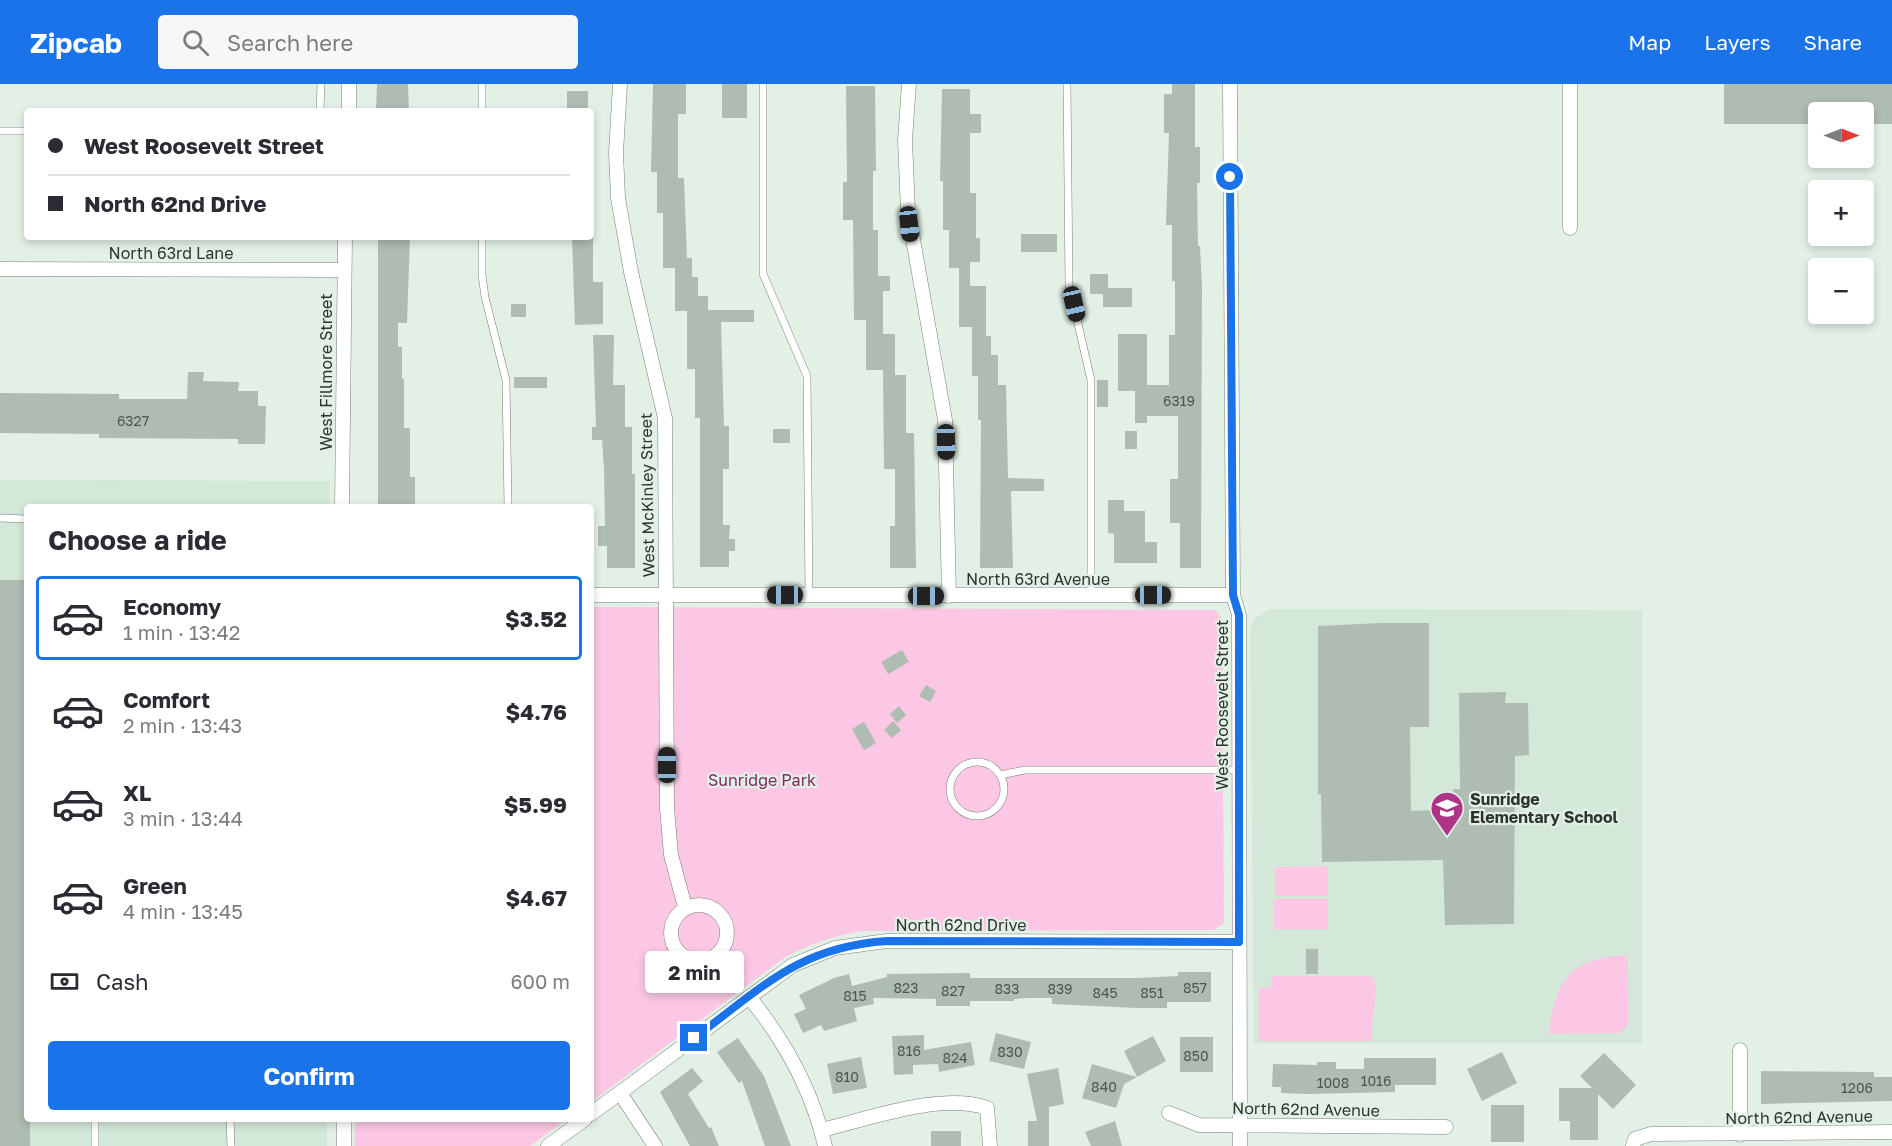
<!DOCTYPE html>
<meta charset="utf-8">
<style>
:root{--surface:#fff;--page:#f7f7f7;--text:#2b2b33;--muted:#7c7c81;--line:#e1e1e2;--accent:#1a73e8}
body{margin:0;font-family:"Golos Text",sans-serif;background:var(--page);color:var(--text);height:100vh;display:flex;flex-direction:column;font-size:22px;white-space:nowrap}
*{box-sizing:border-box;margin:0}
p{font-size:20px;color:var(--muted)}
.icon{flex:none;width:33px;height:33px;fill:none;stroke:currentColor;stroke-width:2;stroke-linecap:round;stroke-linejoin:round}
.map{position:relative;flex:1;overflow:hidden}
.side{position:absolute;left:24px;top:420px;width:570px;height:618px;display:flex;flex-direction:column;background:var(--surface);border-radius:6px;box-shadow:0 3px 9px #0003}
.side>*{flex:none}
.guide{position:absolute;left:24px;top:24px;width:570px;height:132px;border-radius:6px;box-shadow:0 3px 9px #0003;display:grid;align-content:center;height:132px;padding:0 24px;background:var(--surface)}
.needle{width:39px;rotate:90deg}
.fabs{position:absolute;left:1808px;top:18px;display:grid;gap:12px}
.fabs a{display:grid;place-items:center;width:66px;height:66px;border-radius:6px;background:var(--surface);box-shadow:0 3px 9px #0003;font-size:30px}
.end{position:absolute;width:27px;height:27px;margin:-14px;border:8px solid #1a73e8;background:#fff;box-shadow:0 0 0 3px #fff}
.from{border-radius:50%}
.bubble{position:absolute;height:42px;border-radius:6px;background:var(--surface);box-shadow:0 3px 9px #0003;font-size:20px;font-weight:700;line-height:42px;text-align:center}
.car{position:absolute;width:18px;height:36px;margin:-18px -9px;border-radius:8px;box-shadow:0 0 4px 2px #0007;background:linear-gradient(#222 24%,#8ab4d8 0 40%,#222 0 76%,#8ab4d8 0 86%,#222 0)}
.guide b{display:flex;align-items:center;gap:21px;height:57px;font-size:22px}
.guide b+b{border-top:2px solid var(--line)}
.guide i{width:15px;height:15px;background:var(--text)}
ul{padding:0;list-style:none}
li{display:flex;align-items:center;gap:18px;height:84px;margin:0 12px 9px;padding:0 12px;border:3px solid transparent;border-radius:6px}
li div{flex:1}
li b{display:block;font-size:22px}
li em{font-style:normal;font-weight:700}
li.current{border-color:var(--accent)}
li>.icon{width:54px;height:54px;stroke-width:1.5}
h2{padding:0 24px;font-size:27px;line-height:72px}
.pay{display:flex;align-items:center;gap:15px;height:66px;padding:0 24px;font-size:22px}
.pay p{margin-inline-start:auto}
.primary-button{display:flex;gap:12px;margin-top:auto;padding:12px 24px}
.primary-button a{flex:1;height:69px;border-radius:6px;background:var(--accent);color:#fff;font-size:24px;font-weight:700;line-height:69px;text-align:center}
header{display:flex;align-items:center;gap:36px;box-sizing:border-box;height:84px;padding:0 30px;background:var(--accent);color:#fff}
header strong{font-size:28px}
nav{display:flex;gap:33px;margin-inline-start:auto;font-size:21px}
.search{width:420px;height:54px;background:var(--page);display:flex;align-items:center;gap:15px;box-sizing:border-box;padding:0 21px;border-radius:6px;color:var(--muted);font-size:22px}
.map>svg:first-child{display:block}
</style>
<header>
<strong>Zipcab</strong>
<div class="search"><svg class="icon" aria-label="search" viewBox="0 0 24 24"><circle cx="10" cy="10" r="6"/><path d="M15 15l6 6"/></svg>Search here</div>
<nav><a>Map</a><a>Layers</a><a>Share</a></nav>
</header>
<div class="map">
<svg width="1892" height="1062" viewBox="0 0 1892 1062">
<rect width="100%" height="100%" fill="#e2f0e6"/>
<path fill="#d3e8d9" d="M 0,396 L 330,397 L 330,423 L 27,423 L 27,1035 L 327,1035 L 327,1062 L 0,1062 Z
M 1270,525 L 1642,526 L 1642,959 L 1254,959 L 1250,547 L 1254,535 Z"/>
<path fill="#fbc7e4" d="M 591,523 L 1215,526 L 1222,535 L 1224,840 L 1213,846 L 861,847 C 833,852 809,860 784,874 L 591,1018 Z
M 1328,782 L 1328,812 L 1275,812 L 1275,783 Z
M 1274,815 L 1328,815 L 1328,845 L 1274,845 Z
M 1627,871 L 1629,940 L 1619,949 L 1549,950 C 1555,895 1571,874 1627,871 Z
M 1272,892 L 1369,892 L 1374,895 C 1379,916 1369,937 1372,957 L 1259,957 L 1259,904 L 1270,904 Z
M 355,1035 L 567,1035 L 530,1062 L 355,1062 Z"/>
<path fill="#afbcb2" d="M 377,0 L 408,0 L 409,27 L 376,27 Z
M 653,0 L 686,0 L 686,30 L 678,30 L 678,94 L 684,94 L 687,174 L 692,174 L 692,193 L 698,193 L 698,212 L 708,212 L 708,226 L 754,226 L 754,238 L 721,238 L 724,342 L 729,342 L 729,385 L 723,385 L 723,441 L 730,441 L 729,455 L 735,455 L 735,467 L 729,467 L 729,483 L 700,483 L 700,334 L 695,334 L 695,285 L 687,285 L 687,227 L 675,227 L 675,184 L 663,184 L 663,129 L 657,129 L 657,88 L 651,88 Z
M 722,0 L 747,0 L 747,34 L 722,34 Z
M 1172,0 L 1195,0 L 1195,63 L 1200,63 L 1200,99 L 1197,99 L 1198,162 L 1200,162 L 1202,203 L 1201,484 L 1180,484 L 1180,439 L 1170,439 L 1170,395 L 1178,395 L 1178,332 L 1147,332 L 1147,339 L 1135,339 L 1135,307 L 1118,307 L 1118,250 L 1147,250 L 1147,301 L 1169,301 L 1169,251 L 1175,251 L 1175,197 L 1172,197 L 1172,141 L 1166,141 L 1169,49 L 1164,49 L 1164,10 L 1172,10 Z
M 1724,0 L 1892,0 L 1892,40 L 1863,40 L 1863,28 L 1818,28 L 1818,40 L 1724,40 Z
M 846,2 L 875,2 L 876,87 L 873,87 L 873,146 L 878,146 L 878,192 L 890,192 L 890,207 L 883,207 L 883,250 L 895,250 L 895,291 L 906,291 L 906,349 L 914,349 L 916,484 L 890,484 L 890,442 L 895,442 L 895,385 L 884,385 L 883,286 L 866,286 L 866,236 L 854,236 L 853,136 L 843,136 L 843,98 L 847,98 Z
M 942,5 L 970,5 L 970,30 L 981,30 L 981,49 L 970,49 L 970,109 L 976,109 L 976,154 L 980,154 L 980,178 L 970,178 L 970,202 L 986,202 L 986,252 L 991,252 L 991,271 L 998,271 L 998,301 L 1006,301 L 1008,394 L 1044,395 L 1044,407 L 1011,407 L 1013,484 L 980,484 L 981,336 L 978,336 L 978,292 L 972,292 L 972,243 L 959,243 L 959,184 L 949,184 L 949,146 L 943,146 L 943,97 L 940,97 Z
M 567,7 L 588,7 L 588,27 L 567,27 Z
M 1021,150 L 1057,150 L 1057,168 L 1021,168 Z
M 378,153 L 410,153 L 407,239 L 398,239 L 398,263 L 402,263 L 402,295 L 404,295 L 404,344 L 410,344 L 410,393 L 415,393 L 415,421 L 408,423 L 378,423 Z
M 572,153 L 593,153 L 593,198 L 603,198 L 603,240 L 575,241 Z
M 1090,190 L 1108,190 L 1108,204 L 1132,204 L 1132,223 L 1103,223 L 1103,210 L 1090,210 Z
M 511,220 L 526,220 L 526,233 L 511,233 Z
M 593,251 L 614,251 L 613,301 L 625,301 L 625,343 L 632,343 L 632,390 L 635,390 L 635,484 L 607,484 L 607,462 L 598,462 L 598,442 L 605,442 L 604,385 L 602,356 L 592,356 L 592,343 L 596,343 Z
M 188,288 L 204,288 L 203,297 L 239,298 L 238,307 L 258,307 L 258,322 L 266,322 L 265,360 L 238,360 L 238,355 L 99,354 L 99,350 L 0,349 L 0,309 L 119,310 L 119,315 L 187,315 Z
M 514,293 L 547,293 L 547,304 L 514,304 Z
M 1097,296 L 1108,296 L 1108,323 L 1097,323 Z
M 773,345 L 790,345 L 790,359 L 773,359 Z
M 1125,347 L 1137,347 L 1137,365 L 1125,365 Z
M 1108,416 L 1124,416 L 1124,427 L 1145,427 L 1145,458 L 1157,458 L 1157,479 L 1114,479 L 1114,450 L 1108,449 Z
M 0,496 L 27,496 L 27,1035 L 30,1035 L 30,1062 L 0,1062 Z
M 1381,539 L 1429,539 L 1429,643 L 1410,643 L 1411,727 L 1443,726 L 1443,723 L 1453,723 L 1453,705 L 1460,705 L 1459,609 L 1506,608 L 1505,619 L 1528,619 L 1529,671 L 1515,672 L 1514,840 L 1445,841 L 1443,776 L 1322,778 L 1321,710 L 1318,710 L 1318,542 Z
M 902,566 L 909,578 L 888,590 L 881,578 Z
M 926,601 L 936,607 L 930,618 L 919,612 Z
M 899,622 L 906,631 L 897,639 L 890,630 Z
M 893,637 L 901,646 L 892,654 L 884,646 Z
M 864,638 L 876,659 L 864,666 L 852,645 Z
M 1306,865 L 1318,865 L 1318,890 L 1306,890 Z
M 1178,888 L 1211,888 L 1211,918 L 1167,918 L 1167,924 L 1137,924 L 1052,920 L 1052,914 L 1026,914 L 1014,915 L 1014,917 L 970,917 L 970,922 L 936,922 L 936,915 L 873,914 L 874,920 L 854,924 L 857,937 L 824,947 L 821,941 L 803,949 L 794,930 L 806,925 L 799,911 L 834,894 L 849,890 L 852,902 L 887,893 L 887,890 L 970,889 L 970,894 L 1137,894 L 1178,892 Z
M 996,949 L 1031,958 L 1024,985 L 989,977 Z
M 924,951 L 924,966 L 971,958 L 975,981 L 939,988 L 938,980 L 913,981 L 913,990 L 894,991 L 892,952 Z
M 1153,952 L 1166,977 L 1137,993 L 1124,967 Z
M 1180,953 L 1213,953 L 1213,988 L 1180,988 Z
M 738,954 L 764,992 L 791,1062 L 765,1062 L 742,997 L 739,999 L 717,968 Z
M 1502,968 L 1517,999 L 1482,1017 L 1467,985 Z
M 1604,969 L 1636,1001 L 1613,1025 L 1598,1010 L 1598,1056 L 1570,1056 L 1570,1037 L 1559,1037 L 1559,1004 L 1592,1004 L 1580,992 Z
M 861,973 L 867,1004 L 833,1010 L 827,980 Z
M 1364,974 L 1436,974 L 1436,1001 L 1395,1001 L 1395,1008 L 1307,1010 L 1281,1009 L 1281,1003 L 1272,1003 L 1273,980 L 1317,981 L 1317,978 L 1336,978 L 1336,985 L 1364,985 Z
M 1092,980 L 1137,993 L 1124,1000 L 1116,1024 L 1082,1014 Z
M 692,984 L 703,997 L 688,1010 L 709,1044 L 711,1043 L 719,1062 L 690,1062 L 660,1008 Z
M 1058,984 L 1064,1020 L 1049,1023 L 1049,1062 L 1028,1062 L 1028,1037 L 1037,1037 L 1027,990 Z
M 1761,987 L 1874,988 L 1874,993 L 1892,993 L 1892,1017 L 1761,1020 Z
M 1491,1021 L 1524,1021 L 1524,1058 L 1491,1058 Z
M 1115,1037 L 1122,1062 L 1091,1062 L 1085,1048 Z
M 931,1047 L 961,1047 L 961,1062 L 931,1062 Z"/>
<g fill="none" stroke-linecap="round" stroke-linejoin="round">
<g stroke="#768279" stroke-width="8">
<path id="lane" d="M 482,0 L 482,27
M 763,0 L 763,190 L 807,292 L 809,511
M 1067,0 L 1069,201 L 1091,296 L 1091,511
M 320,27 L 321,0
M 0,47 L 27,47
M 482,153 L 482,191 L 485,213 L 506,296 L 508,423
M 0,434 L 27,435
M950 705a27 27 0 1 1 54 0a27 27 0 1 1-54 0Z
M 1000,691 L 1025,686 L 1239,686
M 95,1035 L 95,1062
M 230,1035 L 231,1062"/>
</g>
<g stroke="#768279" stroke-width="15">
<path id="street" d="M 349,0 L 349,27
M 620,0 L 616,69 L 618,114 L 631,188 L 665,334 L 667,724 L 671,771 L 685,823
M 909,0 L 905,56 L 908,127 L 945,336 L 949,512
M 1230,0 L 1233,511 L 1239,531 L 1240,1062
M 1570,0 L 1570,144
M 0,185 L 343,186
M 342,423 L 345,153
M 591,511 L 1233,511
M671 849a28 28 0 1 1 56 0a28 28 0 1 1-56 0Z
M 749,913 C 785,957 812,1006 825,1062
M 1740,966 L 1740,1051
M 620,1009 L 655,1062
M 1169,1029 L 1199,1041 L 1446,1043
M 591,1030 L 793,881 L 835,864 L 887,857 L 1239,858
M 344,1035 L 344,1062
M 821,1046 C 869,1035 940,1008 987,1024 L 990,1062
M 548,1062 L 585,1035
M 1633,1062 L 1635,1055 L 1651,1050 L 1892,1048"/>
</g>
<use href="#lane" stroke="#fff" stroke-width="7"/>
<use href="#street" stroke="#fff" stroke-width="14"/>
</g>
<g fill="none" stroke-linecap="round" stroke-linejoin="round">
<path stroke="#1a73e8" stroke-width="8" d="M 694,954 C 762,904 798,863 887,857 L 1239,858 L 1239,531 L 1233,511 L 1230,93"/>
</g>
<defs>
<g id="school-pin" transform="scale(1.725)"><path d="M0 17L-7.5 6A9.5 9.5 0 1 1 7.5 6Z" fill="#af3487" stroke="#e2f0e6"/><path d="M0-5L7-2L0 1L-7-2ZM-4 1L0 2.5L4 1V4Q0 6-4 4Z" fill="#fff"/></g>
</defs>
<g fill-rule="evenodd">
<use href="#school-pin" x="1447" y="724"/>
</g>
<g text-anchor="middle" dominant-baseline="central" stroke-width="4.5" stroke-linejoin="round" paint-order="stroke">
<g font-size="14" fill="#4f5650">
<text x="1179" y="316">6319</text>
<text x="133" y="336">6327</text>
<text x="906" y="903">823</text>
<text x="1195" y="903">857</text>
<text x="1007" y="904">833</text>
<text x="1060" y="904">839</text>
<text x="953" y="906">827</text>
<text x="1105" y="908">845</text>
<text x="1152" y="908">851</text>
<text x="855" y="911">815</text>
<text x="909" y="966">816</text>
<text x="1010" y="967">830</text>
<text x="1196" y="971">850</text>
<text x="955" y="973">824</text>
<text x="847" y="992">810</text>
<text x="1376" y="996">1016</text>
<text x="1333" y="998">1008</text>
<text x="1104" y="1002">840</text>
<text x="1857" y="1003">1206</text>
</g>
<g font-size="16" fill="#2f3430" stroke="#e2f0e6">
<text x="171" y="169">North 63rd Lane</text>
<text transform="translate(326 288) rotate(-90)">West Fillmore Street</text>
<text transform="translate(647 411) rotate(-91)">West McKinley Street</text>
<text x="1038" y="495">North 63rd Avenue</text>
<text transform="translate(1222 621) rotate(-90)">West Roosevelt Street</text>
<text x="961" y="841">North 62nd Drive</text>
<text transform="translate(1306 1025) rotate(1)">North 62nd Avenue</text>
<text transform="translate(1799 1033) rotate(-1)">North 62nd Avenue</text>
</g>
<g font-size="16" fill="#7e2b61" stroke="#e2f0e6">
<text x="762" y="696">Sunridge Park</text>
</g>
<g font-size="16" font-weight="bold" fill="#2f3430" stroke="#e2f0e6" text-anchor="start">
<text x="1470" y="715">Sunridge<tspan x="1470" dy="18">Elementary School</tspan></text>
</g>
</g>
</svg>
<div class="fabs">
<a><svg class="needle" viewBox="-14 -14 28 28"><path d="M0-13l5 13h-10z" fill="#e53935"/><path d="M0 13l5-13h-10z" fill="#7c7c81"/></svg></a>
<a>+</a>
<a>−</a>
</div>
<i class="end from" style="left:1230px;top:93px"></i>
<i class="end" style="left:694px;top:954px"></i>
<div class="bubble" style="left:645px;top:867px;width:99px">2 min</div>
<i class="car" style="left:909px;top:140px;rotate:174deg"></i>
<i class="car" style="left:1074px;top:220px;rotate:167deg"></i>
<i class="car" style="left:946px;top:358px;rotate:179deg"></i>
<i class="car" style="left:785px;top:511px;rotate:270deg"></i>
<i class="car" style="left:1153px;top:511px;rotate:90deg"></i>
<i class="car" style="left:926px;top:512px;rotate:90deg"></i>
<i class="car" style="left:667px;top:681px;rotate:0deg"></i>
<div class="guide">
<b><i class="from"></i>West Roosevelt Street</b>
<b><i></i>North 62nd Drive</b>
</div>
<section class="side">
<h2>Choose a ride</h2>
<ul>
<li class="current"><svg class="icon" aria-label="car" viewBox="0 0 24 24"><path d="M5 17H2v-5l4-1 3-4h7l3 4 3 1v5h-3M9 17h6M6 11h13"/><circle cx="7" cy="17" r="2"/><circle cx="17" cy="17" r="2"/></svg><div><b>Economy</b><p>1 min · 13:42</p></div><em>$3.52</em></li>
<li><svg class="icon" aria-label="car" viewBox="0 0 24 24"><path d="M5 17H2v-5l4-1 3-4h7l3 4 3 1v5h-3M9 17h6M6 11h13"/><circle cx="7" cy="17" r="2"/><circle cx="17" cy="17" r="2"/></svg><div><b>Comfort</b><p>2 min · 13:43</p></div><em>$4.76</em></li>
<li><svg class="icon" aria-label="car" viewBox="0 0 24 24"><path d="M5 17H2v-5l4-1 3-4h7l3 4 3 1v5h-3M9 17h6M6 11h13"/><circle cx="7" cy="17" r="2"/><circle cx="17" cy="17" r="2"/></svg><div><b>XL</b><p>3 min · 13:44</p></div><em>$5.99</em></li>
<li><svg class="icon" aria-label="car" viewBox="0 0 24 24"><path d="M5 17H2v-5l4-1 3-4h7l3 4 3 1v5h-3M9 17h6M6 11h13"/><circle cx="7" cy="17" r="2"/><circle cx="17" cy="17" r="2"/></svg><div><b>Green</b><p>4 min · 13:45</p></div><em>$4.67</em></li>
</ul>
<div class="pay"><svg class="icon" aria-label="cash" viewBox="0 0 24 24"><path d="M3 7h18v10H3z"/><circle cx="12" cy="12" r="2"/></svg>Cash<p>600 m</p></div>
<div class="primary-button"><a>Confirm</a></div>
</section>
</div>
